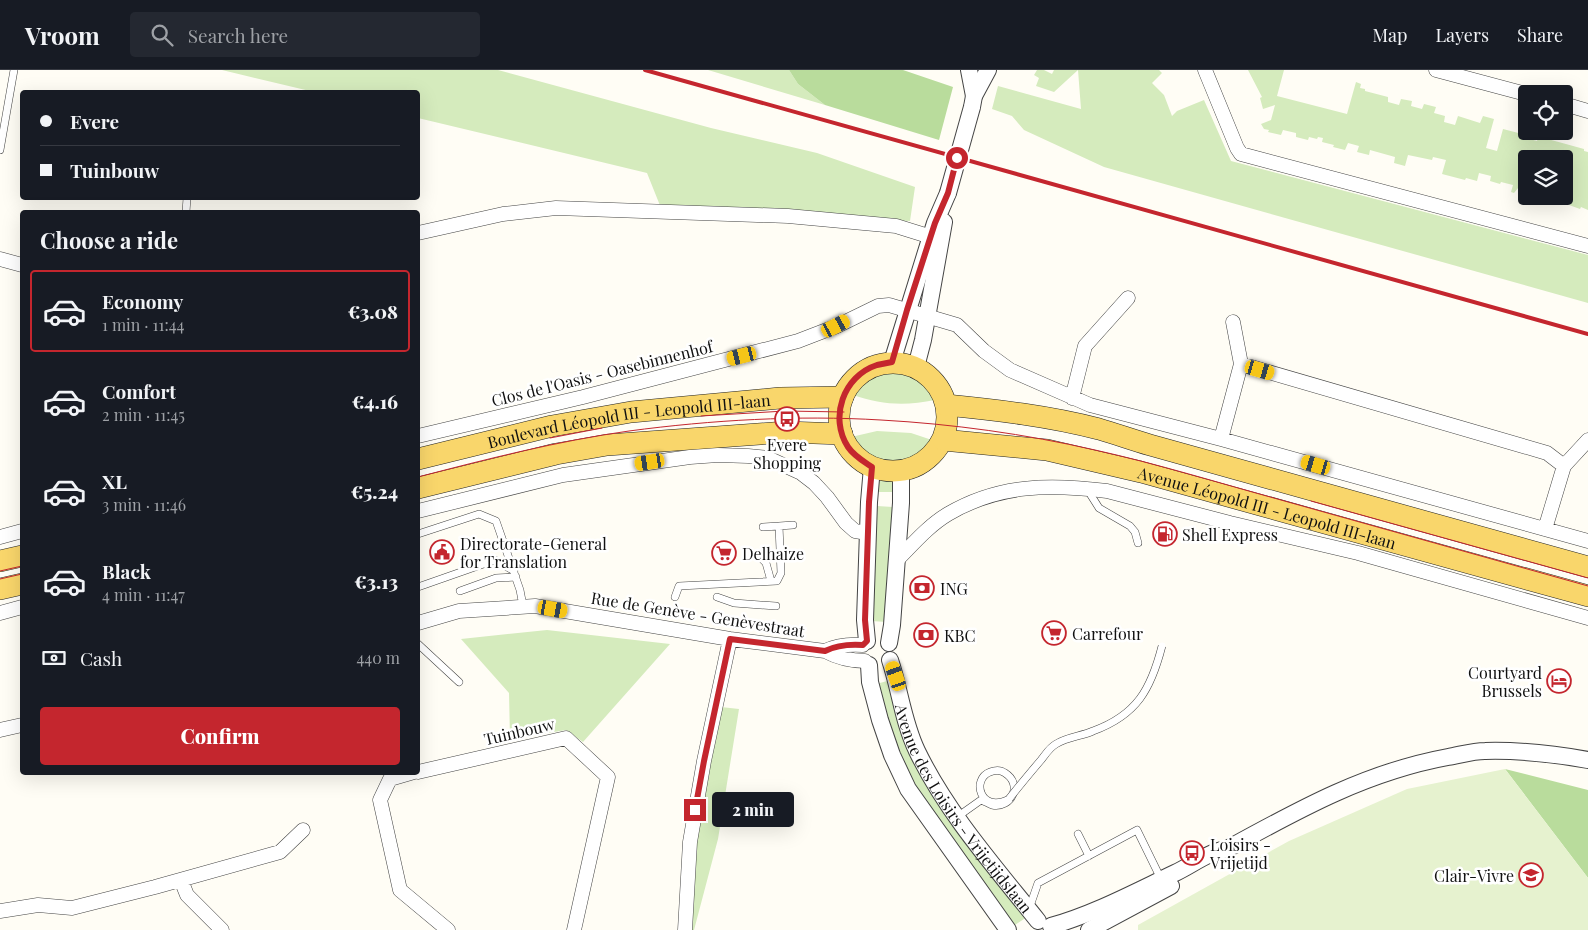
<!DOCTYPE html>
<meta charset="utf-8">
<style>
:root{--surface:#171b24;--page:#242831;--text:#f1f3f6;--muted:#9ea1a6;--line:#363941;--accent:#c4262e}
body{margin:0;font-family:"Playfair Display",serif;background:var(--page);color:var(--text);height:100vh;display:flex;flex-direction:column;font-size:19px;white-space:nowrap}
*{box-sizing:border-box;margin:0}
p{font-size:16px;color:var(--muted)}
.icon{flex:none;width:28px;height:28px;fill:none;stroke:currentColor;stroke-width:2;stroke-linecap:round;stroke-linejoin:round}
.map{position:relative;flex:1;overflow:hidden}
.drawer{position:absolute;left:20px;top:140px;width:400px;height:565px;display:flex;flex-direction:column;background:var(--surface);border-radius:5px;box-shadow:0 5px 20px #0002}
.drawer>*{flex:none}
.hud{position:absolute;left:20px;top:20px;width:400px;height:110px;border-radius:5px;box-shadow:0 5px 20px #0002;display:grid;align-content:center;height:110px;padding:0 20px;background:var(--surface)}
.tools{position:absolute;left:1518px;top:15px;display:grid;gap:10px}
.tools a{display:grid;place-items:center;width:55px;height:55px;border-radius:5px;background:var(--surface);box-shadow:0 5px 20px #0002;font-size:25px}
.end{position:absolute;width:22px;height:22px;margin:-11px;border:6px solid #c4262e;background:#fff;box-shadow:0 0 0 2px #fff}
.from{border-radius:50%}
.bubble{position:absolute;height:35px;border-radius:5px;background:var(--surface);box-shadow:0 5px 20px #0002;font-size:16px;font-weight:800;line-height:35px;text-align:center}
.car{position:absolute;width:15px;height:30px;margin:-15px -8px;border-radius:6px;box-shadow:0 0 4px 1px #0007;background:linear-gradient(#f5c518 24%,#345 0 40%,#f5c518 0 76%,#345 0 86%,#f5c518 0)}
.hud b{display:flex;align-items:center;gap:18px;height:48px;font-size:19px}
.hud b+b{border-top:1px solid var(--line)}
.hud i{width:12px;height:12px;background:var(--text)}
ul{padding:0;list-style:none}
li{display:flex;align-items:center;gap:15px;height:82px;margin:0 10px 8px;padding:0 10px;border:2px solid transparent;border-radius:5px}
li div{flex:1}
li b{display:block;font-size:19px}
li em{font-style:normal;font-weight:800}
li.selected{border-color:var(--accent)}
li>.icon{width:45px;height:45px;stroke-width:1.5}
h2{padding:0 20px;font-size:22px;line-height:60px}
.pay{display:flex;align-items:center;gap:12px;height:55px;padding:0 20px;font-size:19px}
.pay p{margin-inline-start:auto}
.button{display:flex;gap:10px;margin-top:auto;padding:10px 20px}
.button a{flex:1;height:58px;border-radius:5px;background:var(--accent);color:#fff;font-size:20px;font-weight:800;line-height:58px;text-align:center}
header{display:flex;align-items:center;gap:30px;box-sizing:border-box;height:70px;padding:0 25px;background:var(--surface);border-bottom:1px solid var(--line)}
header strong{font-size:24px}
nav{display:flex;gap:28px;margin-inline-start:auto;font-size:18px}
.search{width:350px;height:45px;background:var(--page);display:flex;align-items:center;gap:12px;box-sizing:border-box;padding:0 18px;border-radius:5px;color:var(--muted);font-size:19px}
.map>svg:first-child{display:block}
</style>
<header>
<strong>Vroom</strong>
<div class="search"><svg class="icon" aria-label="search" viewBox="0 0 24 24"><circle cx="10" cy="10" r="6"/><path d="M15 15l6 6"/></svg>Search here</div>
<nav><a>Map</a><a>Layers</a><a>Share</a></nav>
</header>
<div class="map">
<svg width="1588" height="860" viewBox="0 0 1588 860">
<rect width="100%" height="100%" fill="#fffdf5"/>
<path fill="#d5ebbd" d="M 222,0 L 498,0 L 711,58 L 817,83 L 915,117 L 910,151 L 663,143 L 647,103 L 418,48 L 418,22 L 314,22 Z
M 708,0 L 789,0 L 798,14 L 825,35 Z
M 1037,0 L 1044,0 L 1052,4 L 1054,0 L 1159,0 L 1162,3 L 1152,13 L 1164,25 L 1172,46 L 1177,41 L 1204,30 L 1231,91 L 1588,185 L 1588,233 L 1104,97 L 1024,60 L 1012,46 L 992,39 L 998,16 L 1081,39 L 1078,0 L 1054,22 L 1036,16 L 1039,8 L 1034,5 Z
M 1248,0 L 1284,0 L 1277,26 L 1347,44 L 1356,12 L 1361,14 L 1360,18 L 1365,19 L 1365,21 L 1388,27 L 1388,32 L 1399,35 L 1401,29 L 1412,31 L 1411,36 L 1422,39 L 1424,34 L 1436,37 L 1434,43 L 1445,46 L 1444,52 L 1455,55 L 1458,46 L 1480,53 L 1483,46 L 1494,49 L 1486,78 L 1497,81 L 1503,59 L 1526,65 L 1526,68 L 1537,71 L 1539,65 L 1544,67 L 1544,68 L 1584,79 L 1584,81 L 1588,82 L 1588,140 L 1581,137 L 1580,139 L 1569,135 L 1570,133 L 1558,130 L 1559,126 L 1564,126 L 1564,89 L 1526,89 L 1526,119 L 1518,118 L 1514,123 L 1511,122 L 1513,115 L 1501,112 L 1500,114 L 1490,111 L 1491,106 L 1479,103 L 1477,111 L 1466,108 L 1465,110 L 1442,104 L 1446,90 L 1433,87 L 1432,90 L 1408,85 L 1405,96 L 1394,93 L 1395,87 L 1370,80 L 1369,85 L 1357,82 L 1359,76 L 1348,73 L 1345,80 L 1333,77 L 1334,75 L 1322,72 L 1323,68 L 1318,67 L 1317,69 L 1309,67 L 1308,70 L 1296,67 L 1296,63 L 1283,60 L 1281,65 L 1268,62 L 1269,60 L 1264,59 L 1261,54 L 1271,50 L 1275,35 L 1263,39 L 1260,28 L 1262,27 Z
M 895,301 C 912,304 929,312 935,330 C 906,336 881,335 853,325 C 863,310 877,302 895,301 Z
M 877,361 L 911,363 L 932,370 C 913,401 867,400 851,367 Z
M 878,411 L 894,411 L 893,422 L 878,422 Z
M 877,436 L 893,437 L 887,552 L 871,551 Z
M 547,560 L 670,574 L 583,672 L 566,660 L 510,669 L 509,623 L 461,569 Z
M 891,610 L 901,652 L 1027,847 L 1012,857 L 946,766 L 900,691 L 876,614 Z
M 721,637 L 739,639 L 718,769 L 694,860 L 692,860 L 698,755 Z"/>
<path fill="#b9dc9c" d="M 789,0 L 903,0 L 953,17 L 939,70 L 825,35 L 798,14 Z
M 1505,699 L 1588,720 L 1588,808 Z"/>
<path fill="#e6f2cf" d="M 1505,699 L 1588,808 L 1588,860 L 1138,860 L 1138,855 L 1289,771 L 1407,719 Z"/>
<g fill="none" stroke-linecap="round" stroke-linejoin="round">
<g stroke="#444" stroke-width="8">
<path id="service" d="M 0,80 L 14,0
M 186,142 L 187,128
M 1087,419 L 1099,438 L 1130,456 L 1135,462 L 1138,473
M 779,456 L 793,455
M 418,464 L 479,444 L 496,451 L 520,520 L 523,536
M 762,489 L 766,493 L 771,511
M 418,517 L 495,490 L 514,501
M 460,521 L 496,508 L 516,507
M 675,527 L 679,516 L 777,511 L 781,503 L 779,456 L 763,457
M 717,527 L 734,533 L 776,536
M 418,574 L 459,612
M 957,747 L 981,730 C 985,731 989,734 992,735 C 1012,739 1023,714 1005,703 C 1001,700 995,700 990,702 C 971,709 980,744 1009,729
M 1078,764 L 1089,786
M 1029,839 L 1038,813 L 1137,760 L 1161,809"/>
</g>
<g stroke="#444" stroke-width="15">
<path id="minor" d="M 1205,0 L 1237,78 L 1241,84 L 1588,176
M 1436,0 L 1526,24
M 1564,34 L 1588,41
M 418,163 L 503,144 L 556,138 L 788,146 L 896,156 L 941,170
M 0,189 L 22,195
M 1241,294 L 1547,383 L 1564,396
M 1072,328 L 1085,276 L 1128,228
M 418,366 L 583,327 L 798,271 L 837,256 L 878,236 L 889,235 L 957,255 L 984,281 L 1010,300 L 1090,335 L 1221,369 L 1588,471
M 1221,369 L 1241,294 L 1233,252
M 418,441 L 563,405 L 690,387 L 718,385 L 748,386 L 768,388 L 801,403 L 814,413 L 827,427 L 846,453 L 855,461 L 868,463
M 1545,459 L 1564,396 L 1588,370
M 0,467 L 22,461
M 897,490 C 913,474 928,456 948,444 C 999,414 1050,414 1107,421 L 1230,453 L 1358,483 L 1588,548
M 0,543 L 22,537
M 418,553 L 459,541 L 535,536 L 730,569 L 825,581 C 838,588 850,591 865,591
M 825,581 C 837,575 849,574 863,575
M 0,660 L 22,655
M 414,702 L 390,709 L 380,730 L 400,820 L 448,860
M 418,702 L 566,668 L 608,707 L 574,860
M 181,810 L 187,825 L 222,860
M 0,841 L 38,835 L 72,838 L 155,817 L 280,782 L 303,760
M 685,860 L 690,772 L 704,691 L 730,569"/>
</g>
<g stroke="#444" stroke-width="18">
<g id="tertiary">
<path d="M 969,0 L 974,26"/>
<path d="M 972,37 L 974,26 L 988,0"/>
<path d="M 892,292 L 935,153 L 948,123"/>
<path d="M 916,297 L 923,270 L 944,152"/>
<path d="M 867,571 L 865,550 L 869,432 L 872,397"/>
<path d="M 889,573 L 892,555 L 901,433 L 901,401"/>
<path id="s1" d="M 890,590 C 900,620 903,652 917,681 C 947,743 995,797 1038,851"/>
<path d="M 869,595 L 870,612 L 880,650 L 892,685 L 908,719 L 1008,860"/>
<path d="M 1051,856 C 1094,844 1135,822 1175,803 C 1192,795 1208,782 1227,779 C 1298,740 1366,702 1448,687 C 1460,685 1473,681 1485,681 C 1519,680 1554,684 1588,690"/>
<path d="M 1089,860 L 1171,816"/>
</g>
</g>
<g stroke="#222" stroke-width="22">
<g id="primary">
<circle cx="893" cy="347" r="54"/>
<path d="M 946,335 C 997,340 1049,346 1099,359 C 1116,364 1133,370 1150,375 L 1588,497"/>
<path id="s2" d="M 943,370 L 1047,380 L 1141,402 L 1588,526"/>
<path id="s3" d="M 418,389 L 552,356 L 631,342 L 780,328 L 843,327"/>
<path d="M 418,418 L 556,384 L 607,375 L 786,362 L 842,364"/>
<path d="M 0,491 L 22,486"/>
<path d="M 0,519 L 22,514"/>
</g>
</g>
<use href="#service" stroke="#fff" stroke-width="7"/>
<use href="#minor" stroke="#fff" stroke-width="14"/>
<use href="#tertiary" stroke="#fff" stroke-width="16"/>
<use href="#primary" stroke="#f9d66b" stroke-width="21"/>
<path stroke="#c4262e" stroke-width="1" d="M 701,346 L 785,341 L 844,342
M 550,368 L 602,358
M 418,407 C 487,389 558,371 629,361 C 712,350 797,345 881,350 C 953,354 1025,364 1095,380 C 1158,394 1219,413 1281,430 C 1383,459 1486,487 1588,516
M 1311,431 L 1588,508
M 0,501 L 22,496
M 0,509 L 22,504"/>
<path stroke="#c4262e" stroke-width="4" d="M 645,0 L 1588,264"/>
<g stroke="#444" stroke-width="8" stroke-linecap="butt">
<path id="service-bridge" d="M 1009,729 C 1019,716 1030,703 1041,690 C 1045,685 1050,677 1056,674 C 1067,667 1082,666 1093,661 C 1137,645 1151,619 1162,576"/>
</g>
<g stroke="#444" stroke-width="18" stroke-linecap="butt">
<path id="tertiary-bridge" d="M 948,123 L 972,37"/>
</g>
<use href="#service-bridge" stroke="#fff" stroke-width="7"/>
<use href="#tertiary-bridge" stroke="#fff" stroke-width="16"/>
</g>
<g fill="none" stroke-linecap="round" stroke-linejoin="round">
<path stroke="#c4262e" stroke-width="6" d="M 695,740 L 704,691 L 730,569 L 825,581 C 837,575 849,574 863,575 L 867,571 L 865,550 L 869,432 L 872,397 C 863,391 854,386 848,377 C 829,348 843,306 877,295 C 882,294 887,293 892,292 L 907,240 L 935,153 L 948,123 L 957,88"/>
</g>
<defs>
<g id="bus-ring" transform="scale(1.25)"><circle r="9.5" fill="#fff" stroke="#c4262e" stroke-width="1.5"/><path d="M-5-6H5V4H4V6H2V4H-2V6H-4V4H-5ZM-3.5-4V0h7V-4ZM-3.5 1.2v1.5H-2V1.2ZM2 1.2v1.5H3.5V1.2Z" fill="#c4262e"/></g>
<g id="fuel-ring" transform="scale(1.25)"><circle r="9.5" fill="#fff" stroke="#c4262e" stroke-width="1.5"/><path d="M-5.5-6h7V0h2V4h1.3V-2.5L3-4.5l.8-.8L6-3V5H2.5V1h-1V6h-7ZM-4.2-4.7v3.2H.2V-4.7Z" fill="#c4262e"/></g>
<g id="civic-ring" transform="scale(1.25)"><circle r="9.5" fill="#fff" stroke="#c4262e" stroke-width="1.5"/><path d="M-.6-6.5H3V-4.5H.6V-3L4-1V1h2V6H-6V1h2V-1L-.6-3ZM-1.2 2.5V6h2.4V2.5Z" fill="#c4262e"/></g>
<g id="supermarket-ring" transform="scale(1.25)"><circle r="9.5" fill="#fff" stroke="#c4262e" stroke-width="1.5"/><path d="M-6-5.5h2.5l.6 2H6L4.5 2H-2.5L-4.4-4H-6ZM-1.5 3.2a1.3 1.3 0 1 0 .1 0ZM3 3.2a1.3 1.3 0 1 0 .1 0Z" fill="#c4262e"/></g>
<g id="bank-ring" transform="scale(1.25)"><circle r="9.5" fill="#fff" stroke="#c4262e" stroke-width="1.5"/><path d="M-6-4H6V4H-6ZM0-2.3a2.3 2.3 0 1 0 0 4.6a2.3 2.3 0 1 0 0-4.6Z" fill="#c4262e"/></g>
<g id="hotel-ring" transform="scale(1.25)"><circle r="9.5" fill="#fff" stroke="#c4262e" stroke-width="1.5"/><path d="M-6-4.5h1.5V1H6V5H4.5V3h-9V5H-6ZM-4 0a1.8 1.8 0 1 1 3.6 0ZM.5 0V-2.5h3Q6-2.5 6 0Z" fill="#c4262e"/></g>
<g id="school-ring" transform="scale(1.25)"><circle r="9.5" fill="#fff" stroke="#c4262e" stroke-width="1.5"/><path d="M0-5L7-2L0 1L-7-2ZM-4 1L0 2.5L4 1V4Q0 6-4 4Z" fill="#c4262e"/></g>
</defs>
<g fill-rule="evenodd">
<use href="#bus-ring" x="787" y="349"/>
<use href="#fuel-ring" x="1165" y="464"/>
<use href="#civic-ring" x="442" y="482"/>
<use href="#supermarket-ring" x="724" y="483"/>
<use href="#bank-ring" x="922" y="518"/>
<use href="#supermarket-ring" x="1054" y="563"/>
<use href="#bank-ring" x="926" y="565"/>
<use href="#hotel-ring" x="1559" y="611"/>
<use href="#bus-ring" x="1192" y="783"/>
<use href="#school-ring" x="1531" y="805"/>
</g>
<g text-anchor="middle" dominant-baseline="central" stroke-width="5" stroke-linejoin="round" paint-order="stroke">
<g font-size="16" fill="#111" stroke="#fff">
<text transform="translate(602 303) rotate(-14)">Clos de l'Oasis - Oasebinnenhof</text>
<text stroke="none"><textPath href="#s3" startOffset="215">Boulevard Léopold III - Leopold III-laan</textPath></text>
<text stroke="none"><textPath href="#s2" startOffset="332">Avenue Léopold III - Leopold III-laan</textPath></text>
<text transform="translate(698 544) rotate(9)">Rue de Genève - Genèvestraat</text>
<text transform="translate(519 661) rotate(-13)">Tuinbouw</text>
<text stroke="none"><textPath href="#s1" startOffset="168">Avenue des Loisirs - Vrijetijdslaan</textPath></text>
</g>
<g font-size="16" fill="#111" stroke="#fff" text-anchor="start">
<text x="787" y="374" text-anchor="middle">Evere<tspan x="787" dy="18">Shopping</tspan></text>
<text x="1182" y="464">Shell Express</text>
<text x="460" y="473">Directorate-General<tspan x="460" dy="18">for Translation</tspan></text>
<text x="742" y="483">Delhaize</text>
<text x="940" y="518">ING</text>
<text x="1072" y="563">Carrefour</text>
<text x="944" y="565">KBC</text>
<text x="1542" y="602" text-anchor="end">Courtyard<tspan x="1542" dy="18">Brussels</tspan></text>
<text x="1210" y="774">Loisirs -<tspan x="1210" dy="18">Vrijetijd</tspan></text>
<text x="1514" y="805" text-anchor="end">Clair-Vivre</text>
</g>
</g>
</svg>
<div class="tools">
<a><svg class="icon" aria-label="locate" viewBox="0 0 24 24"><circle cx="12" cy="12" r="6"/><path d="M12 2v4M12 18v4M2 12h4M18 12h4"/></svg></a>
<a><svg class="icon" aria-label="layers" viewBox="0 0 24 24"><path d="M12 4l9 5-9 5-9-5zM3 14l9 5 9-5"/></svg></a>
</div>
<i class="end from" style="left:957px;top:88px"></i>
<i class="end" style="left:695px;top:740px"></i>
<div class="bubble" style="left:712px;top:722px;width:82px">2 min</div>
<i class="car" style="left:836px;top:256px;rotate:62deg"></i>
<i class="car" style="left:742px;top:286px;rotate:256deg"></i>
<i class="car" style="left:1260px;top:300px;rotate:106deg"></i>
<i class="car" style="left:650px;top:392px;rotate:261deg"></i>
<i class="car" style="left:1316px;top:395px;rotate:286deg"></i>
<i class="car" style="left:553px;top:539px;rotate:100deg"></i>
<i class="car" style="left:896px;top:606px;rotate:341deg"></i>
<div class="hud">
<b><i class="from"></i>Evere</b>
<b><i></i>Tuinbouw</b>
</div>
<section class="drawer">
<h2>Choose a ride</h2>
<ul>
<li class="selected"><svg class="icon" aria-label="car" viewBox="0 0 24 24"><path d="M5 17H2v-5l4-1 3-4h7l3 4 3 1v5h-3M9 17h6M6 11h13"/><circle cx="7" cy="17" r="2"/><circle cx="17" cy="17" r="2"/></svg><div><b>Economy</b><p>1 min · 11:44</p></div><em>€3.08</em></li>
<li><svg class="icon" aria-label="car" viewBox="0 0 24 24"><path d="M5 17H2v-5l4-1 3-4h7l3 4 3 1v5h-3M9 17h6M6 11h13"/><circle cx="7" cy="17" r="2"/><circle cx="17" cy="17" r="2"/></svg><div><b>Comfort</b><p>2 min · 11:45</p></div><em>€4.16</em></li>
<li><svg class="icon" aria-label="car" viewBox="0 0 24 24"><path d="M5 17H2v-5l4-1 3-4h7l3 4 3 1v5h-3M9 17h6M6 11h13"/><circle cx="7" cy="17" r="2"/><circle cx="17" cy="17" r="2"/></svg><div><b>XL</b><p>3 min · 11:46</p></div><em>€5.24</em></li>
<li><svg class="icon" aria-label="car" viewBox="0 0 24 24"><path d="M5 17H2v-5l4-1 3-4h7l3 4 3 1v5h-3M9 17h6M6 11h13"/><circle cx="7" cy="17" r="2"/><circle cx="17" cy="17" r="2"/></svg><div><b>Black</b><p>4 min · 11:47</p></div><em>€3.13</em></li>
</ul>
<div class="pay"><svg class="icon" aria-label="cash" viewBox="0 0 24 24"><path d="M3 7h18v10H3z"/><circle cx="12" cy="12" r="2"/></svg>Cash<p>440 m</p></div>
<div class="button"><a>Confirm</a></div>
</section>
</div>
